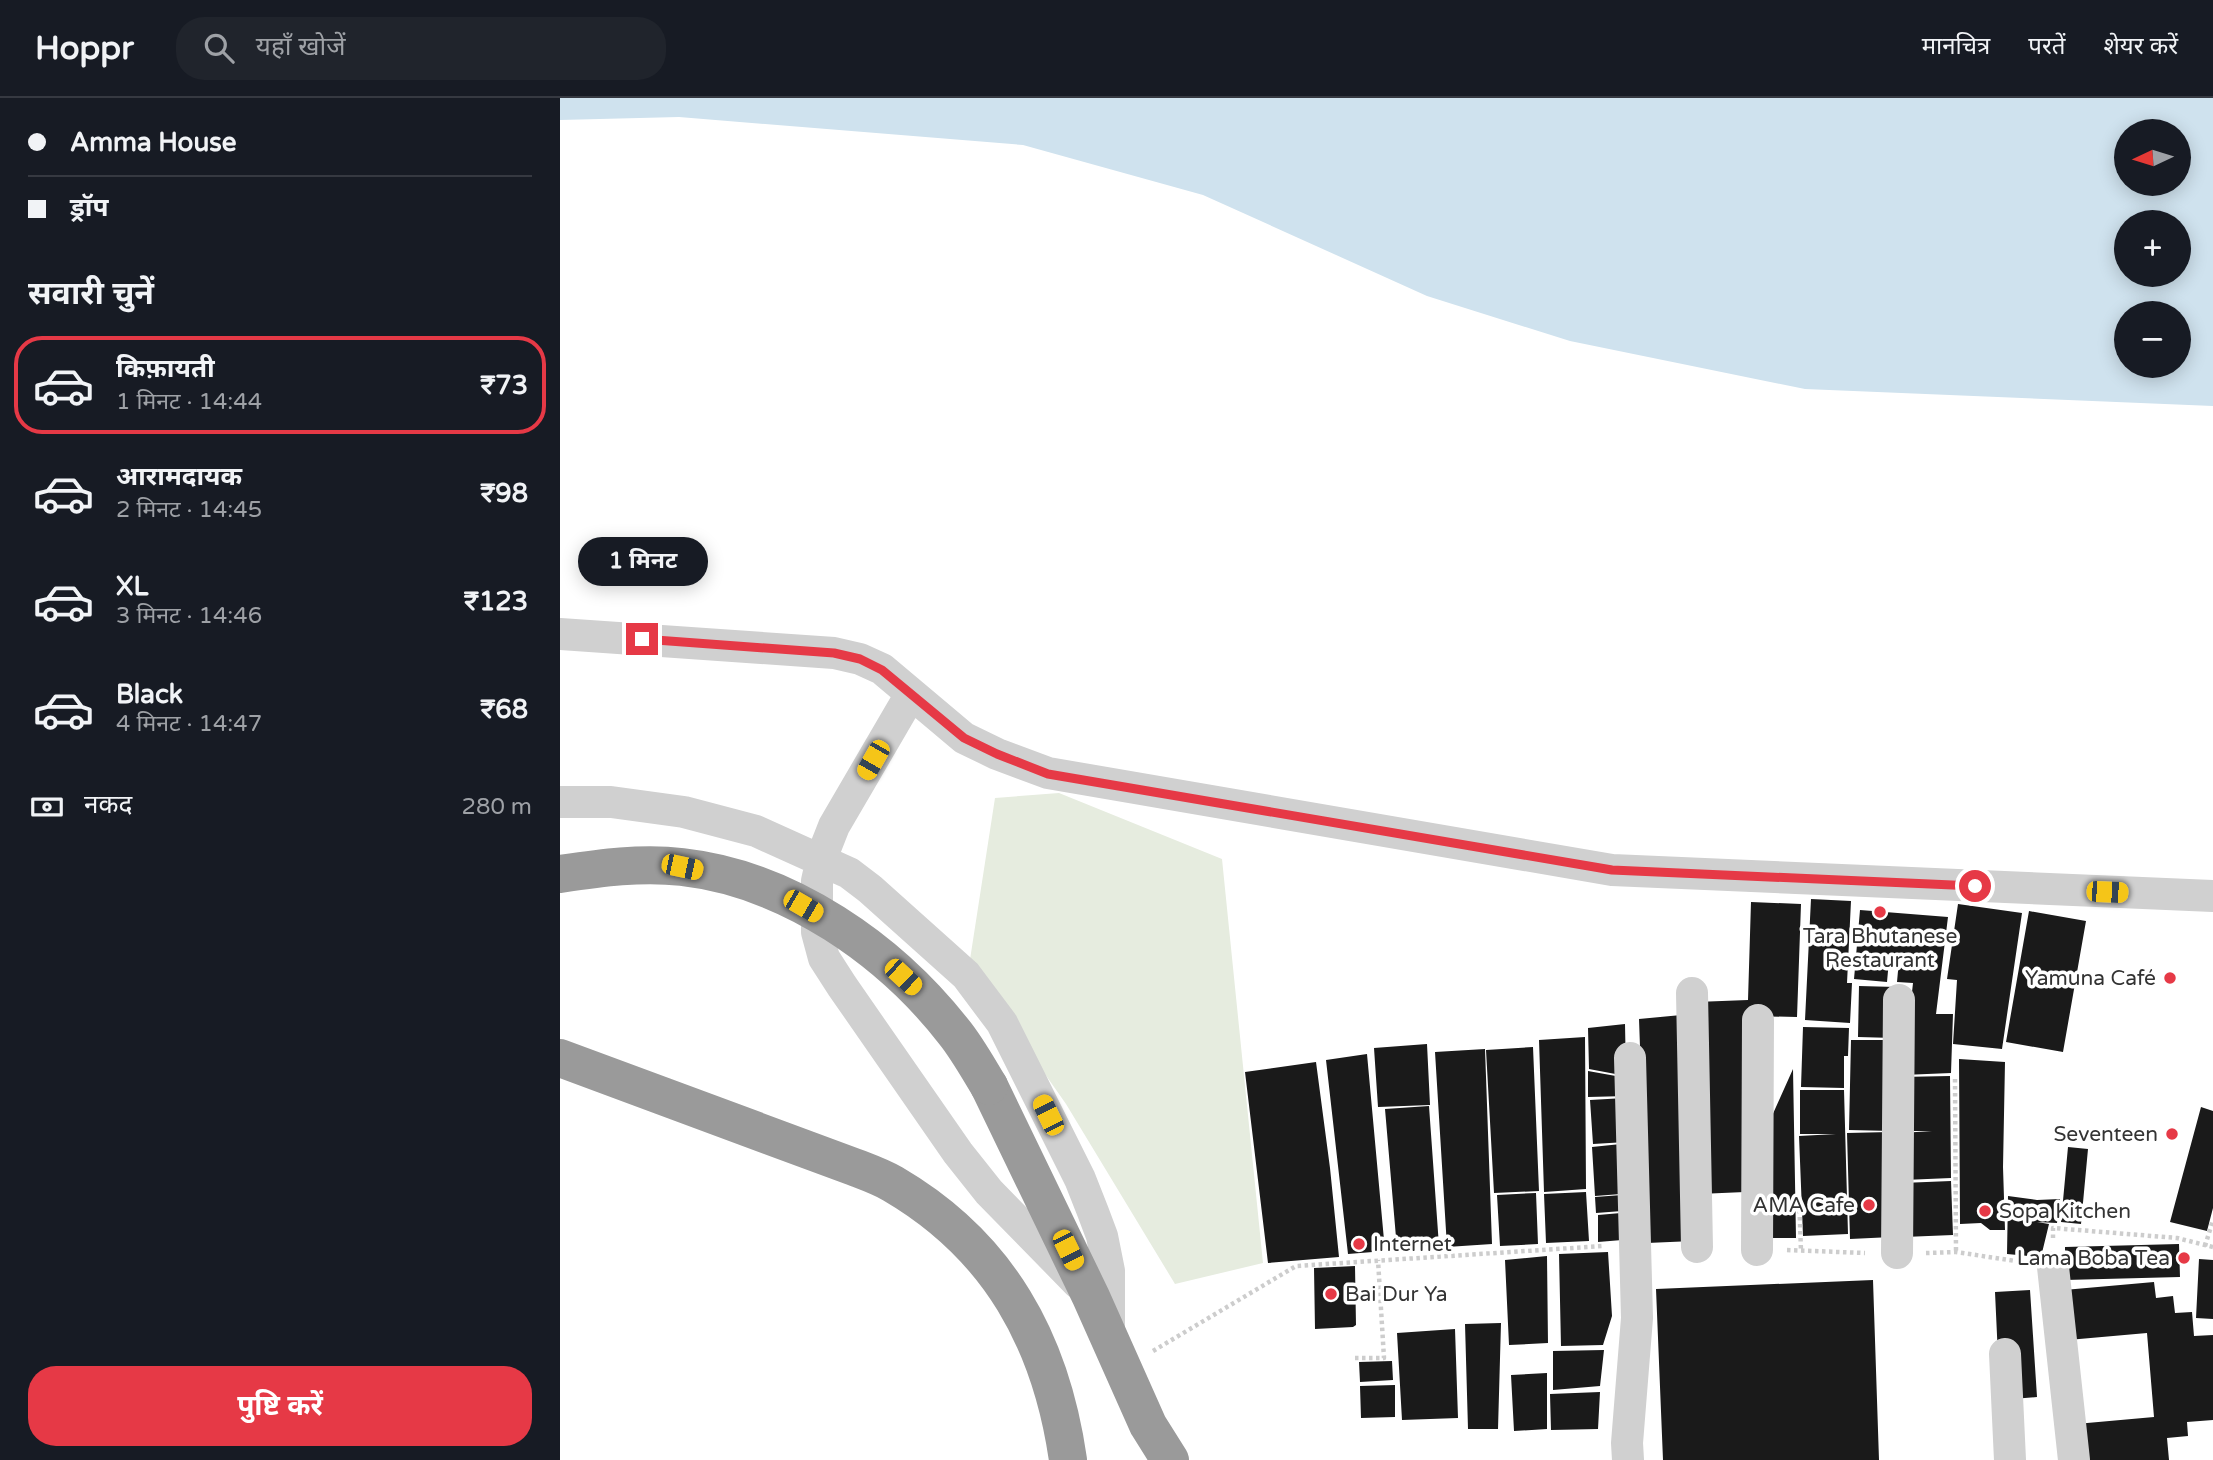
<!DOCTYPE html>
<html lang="hi">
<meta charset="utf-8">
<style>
:root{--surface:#171b24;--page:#20242c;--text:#f1f3f6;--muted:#9ea1a6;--line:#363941;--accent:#e63946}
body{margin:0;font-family:"Varela Round","Noto Sans Devanagari",sans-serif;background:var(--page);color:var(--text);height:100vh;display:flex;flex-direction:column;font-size:26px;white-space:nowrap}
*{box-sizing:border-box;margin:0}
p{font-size:23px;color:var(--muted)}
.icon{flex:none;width:38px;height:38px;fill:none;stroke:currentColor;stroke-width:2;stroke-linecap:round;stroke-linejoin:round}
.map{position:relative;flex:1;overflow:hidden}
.details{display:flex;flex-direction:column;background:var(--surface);width:560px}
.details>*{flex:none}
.top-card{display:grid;align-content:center;height:154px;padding:0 28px;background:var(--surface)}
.needle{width:46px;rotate:266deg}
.controls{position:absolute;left:1554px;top:21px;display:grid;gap:14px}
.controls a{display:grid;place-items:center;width:77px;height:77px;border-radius:50%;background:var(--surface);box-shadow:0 4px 18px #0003;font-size:35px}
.end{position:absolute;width:32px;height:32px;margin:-16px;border:9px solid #e63946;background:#fff;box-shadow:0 0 0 4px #fff}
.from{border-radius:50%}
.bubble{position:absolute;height:49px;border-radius:24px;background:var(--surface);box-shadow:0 4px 18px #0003;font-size:23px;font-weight:700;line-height:49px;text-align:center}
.car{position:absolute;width:21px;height:42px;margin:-21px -10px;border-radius:9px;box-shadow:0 0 5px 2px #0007;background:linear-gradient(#f5c518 24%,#345 0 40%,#f5c518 0 76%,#345 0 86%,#f5c518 0)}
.top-card b{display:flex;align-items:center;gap:24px;height:66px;font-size:26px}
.top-card b+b{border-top:2px solid var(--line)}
.top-card i{width:18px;height:18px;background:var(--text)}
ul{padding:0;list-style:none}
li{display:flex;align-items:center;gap:21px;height:98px;margin:0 14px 10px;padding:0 14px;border:4px solid transparent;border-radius:28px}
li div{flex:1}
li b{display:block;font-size:26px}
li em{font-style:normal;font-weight:700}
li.selected{border-color:var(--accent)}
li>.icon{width:63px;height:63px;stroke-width:1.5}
h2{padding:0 28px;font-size:32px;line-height:84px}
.pay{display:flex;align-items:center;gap:18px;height:77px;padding:0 28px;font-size:26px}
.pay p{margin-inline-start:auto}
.cta{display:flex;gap:14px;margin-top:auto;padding:14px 28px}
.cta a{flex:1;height:80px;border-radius:28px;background:var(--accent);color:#fff;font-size:28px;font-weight:700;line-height:80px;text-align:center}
header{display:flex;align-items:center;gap:42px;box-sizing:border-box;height:98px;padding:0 35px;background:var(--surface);border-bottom:2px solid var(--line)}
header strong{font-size:33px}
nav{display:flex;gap:38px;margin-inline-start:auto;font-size:24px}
.search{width:490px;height:63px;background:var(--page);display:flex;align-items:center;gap:18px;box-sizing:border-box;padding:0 24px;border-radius:28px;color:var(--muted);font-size:26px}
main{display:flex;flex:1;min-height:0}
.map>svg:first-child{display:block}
</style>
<header>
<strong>Hoppr</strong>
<div class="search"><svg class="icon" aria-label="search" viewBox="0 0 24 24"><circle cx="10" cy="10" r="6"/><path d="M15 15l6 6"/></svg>यहाँ खोजें</div>
<nav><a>मानचित्र</a><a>परतें</a><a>शेयर करें</a></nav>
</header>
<main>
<section class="details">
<div class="top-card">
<b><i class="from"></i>Amma House</b>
<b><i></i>ड्रॉप</b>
</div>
<h2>सवारी चुनें</h2>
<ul>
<li class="selected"><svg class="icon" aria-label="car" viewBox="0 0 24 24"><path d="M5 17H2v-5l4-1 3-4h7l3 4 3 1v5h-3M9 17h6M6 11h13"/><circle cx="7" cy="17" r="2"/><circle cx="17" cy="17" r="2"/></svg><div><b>किफ़ायती</b><p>1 मिनट · 14:44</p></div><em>₹73</em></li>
<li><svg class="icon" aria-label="car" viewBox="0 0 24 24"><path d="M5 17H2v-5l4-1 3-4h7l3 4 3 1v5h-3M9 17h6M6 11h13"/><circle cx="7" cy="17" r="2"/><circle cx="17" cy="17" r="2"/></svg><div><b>आरामदायक</b><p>2 मिनट · 14:45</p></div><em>₹98</em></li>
<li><svg class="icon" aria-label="car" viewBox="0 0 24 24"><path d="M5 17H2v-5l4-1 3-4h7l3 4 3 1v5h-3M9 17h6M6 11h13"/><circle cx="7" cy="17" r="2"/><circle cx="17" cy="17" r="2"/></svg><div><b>XL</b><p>3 मिनट · 14:46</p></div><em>₹123</em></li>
<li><svg class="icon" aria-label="car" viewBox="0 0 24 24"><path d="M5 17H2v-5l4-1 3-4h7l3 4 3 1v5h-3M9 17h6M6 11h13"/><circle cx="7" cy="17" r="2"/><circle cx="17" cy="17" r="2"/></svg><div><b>Black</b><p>4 मिनट · 14:47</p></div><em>₹68</em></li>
</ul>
<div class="pay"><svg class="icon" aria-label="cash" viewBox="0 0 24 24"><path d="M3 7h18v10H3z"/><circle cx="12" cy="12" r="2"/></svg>नकद<p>280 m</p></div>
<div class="cta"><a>पुष्टि करें</a></div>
</section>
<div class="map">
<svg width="1653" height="1362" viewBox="0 0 1653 1362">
<rect width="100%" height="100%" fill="#fff"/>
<path fill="#e6ecdf" d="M 499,695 L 662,761 L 703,1165 L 615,1186 L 506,1006 L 409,868 L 435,700 Z"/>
<path fill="#cfe2ee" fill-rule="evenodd" d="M 0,0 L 1653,0 L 1653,308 L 1245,291 L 1010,243 L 867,198 L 643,97 L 463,47 L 119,19 L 0,22 ZM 1566,33 L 1619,33 L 1619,86 L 1566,86 ZM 1566,124 L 1619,124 L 1619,177 L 1566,177 ZM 1566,215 L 1619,215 L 1619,268 L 1566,268 Z"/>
<path fill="#1a1a1a" d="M 1251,801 L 1291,803 L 1287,885 L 1292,885 L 1290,925 L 1245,922 Z
M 1191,804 L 1241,806 L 1237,919 L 1187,918 L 1185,1094 L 1139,1096 L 1136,904 L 1188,902 Z
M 1398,806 L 1462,815 L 1442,951 L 1393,946 L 1397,882 L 1387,881 Z
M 1300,812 L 1388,819 L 1376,916 L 1393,916 L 1391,975 L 1343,977 L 1353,885 L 1337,884 L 1339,862 L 1296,858 Z
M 1469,813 L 1526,823 L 1503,954 L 1446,944 Z
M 1296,859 L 1329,862 L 1327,884 L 1294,881 Z
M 1299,888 L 1336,889 L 1334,940 L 1298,939 Z
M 1132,916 L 1133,1143 L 1087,1145 L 1079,921 Z
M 1065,926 L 1066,978 L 1029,971 L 1028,930 Z
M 1243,929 L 1289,930 L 1288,958 L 1284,958 L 1284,990 L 1241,989 Z
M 1025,939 L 1026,1091 L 984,1094 L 979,942 Z
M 1291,942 L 1334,942 L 1332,1033 L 1289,1032 Z
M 867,946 L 870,1007 L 818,1009 L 814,950 Z
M 973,949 L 979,1093 L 934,1095 L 926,952 Z
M 925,951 L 932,1146 L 887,1149 L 875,954 Z
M 807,956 L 825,1153 L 788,1156 L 766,962 Z
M 1399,961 L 1445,964 L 1443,1069 L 1445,1132 L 1430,1132 L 1421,1125 L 1400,1126 Z
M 756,964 L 770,1070 L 779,1159 L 708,1165 L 685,974 Z
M 1233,971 L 1236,1140 L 1204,1140 L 1203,1038 Z
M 1028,973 L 1067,980 L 1067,998 L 1028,999 Z
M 1390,978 L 1391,1080 L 1344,1082 L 1341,1035 L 1372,1033 L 1342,1033 L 1341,979 Z
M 1240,992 L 1284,992 L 1288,1136 L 1243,1138 L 1239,1038 L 1276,1036 L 1240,1036 Z
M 1065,1000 L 1066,1044 L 1033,1046 L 1030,1002 Z
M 869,1008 L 879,1148 L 837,1151 L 825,1011 Z
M 1641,1009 L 1653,1013 L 1653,1110 L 1647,1133 L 1610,1124 Z
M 1330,1034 L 1332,1139 L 1290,1141 L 1287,1035 Z
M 1061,1046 L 1061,1096 L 1035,1098 L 1032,1049 Z
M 1508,1049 L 1528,1051 L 1521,1126 L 1501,1124 Z
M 1391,1083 L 1393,1137 L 1344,1139 L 1342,1085 Z
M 1026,1094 L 1029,1143 L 986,1145 L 984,1096 Z
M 976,1095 L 978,1146 L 940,1148 L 937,1097 Z
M 1062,1097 L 1062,1113 L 1036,1115 L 1035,1099 Z
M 1448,1098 L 1477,1102 L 1500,1101 L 1497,1125 L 1477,1124 L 1489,1126 L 1481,1159 L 1447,1156 Z
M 1061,1115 L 1062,1142 L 1038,1144 L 1038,1117 Z
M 1619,1146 L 1620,1179 L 1505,1182 L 1505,1149 Z
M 1048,1154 L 1052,1218 L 1043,1247 L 1001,1248 L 999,1156 Z
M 987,1158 L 988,1245 L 949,1247 L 945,1162 Z
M 1639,1161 L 1653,1162 L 1653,1221 L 1636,1220 Z
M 795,1168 L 796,1227 L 793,1229 L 755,1231 L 754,1170 Z
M 1313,1182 L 1319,1362 L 1103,1362 L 1096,1191 Z
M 1594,1184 L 1596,1200 L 1613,1198 L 1615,1215 L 1632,1214 L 1634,1238 L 1653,1237 L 1653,1322 L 1627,1324 L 1628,1338 L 1607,1340 L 1609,1362 L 1519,1362 L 1516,1326 L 1594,1319 L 1587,1235 L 1508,1242 L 1504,1192 Z
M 1470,1192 L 1477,1299 L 1440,1302 L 1435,1194 Z
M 941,1225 L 938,1331 L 908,1331 L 905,1226 Z
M 895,1231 L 898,1320 L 842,1322 L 837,1235 Z
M 1044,1252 L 1040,1288 L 993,1292 L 993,1253 Z
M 832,1263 L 833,1282 L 800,1284 L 799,1264 Z
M 987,1275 L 987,1331 L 954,1333 L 951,1277 Z
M 835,1287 L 835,1319 L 801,1320 L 800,1288 Z
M 1040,1294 L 1038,1331 L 991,1332 L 990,1296 Z"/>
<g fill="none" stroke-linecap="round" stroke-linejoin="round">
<path stroke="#cdcdcd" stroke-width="4.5" stroke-dasharray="3.5 3.5" stroke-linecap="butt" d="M 1395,981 L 1396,1154
M 1239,1098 L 1241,1153
M 1493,1140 L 1493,1130 L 1617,1140 L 1653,1149
M 1645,1148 L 1653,1122
M 1227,1152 L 1305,1155
M 1366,1155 L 1396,1154 L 1462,1164
M 593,1253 L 736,1168 L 1043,1148
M 795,1260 L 824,1260 L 818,1162"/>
<path stroke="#d0d0d0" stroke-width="32" d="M 0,536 L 274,555 L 300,561 L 322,571 L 404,640 L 437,656 L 488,675 L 1052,772 L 1653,798
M 351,596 L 274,728 L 263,756 L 257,783 L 257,834 L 264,860 L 282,888 L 398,1055 L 429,1094 L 518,1185
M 0,704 L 51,704 L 124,714 L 196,733 L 289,775 L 310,791 L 406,877 L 442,925 L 520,1081 L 533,1114 L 542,1138 L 549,1173 L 549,1236
M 1132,895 L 1137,1149
M 1197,1152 L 1198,922
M 1337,1155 L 1339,902
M 1493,1169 L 1514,1362
M 1445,1256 L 1450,1362
M 1068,1362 L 1067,1345 L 1077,1220 L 1070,960"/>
<path stroke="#9a9a9a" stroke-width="38" d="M 0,960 L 294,1069 C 307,1074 321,1079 333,1086 C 439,1148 491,1243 508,1362
M 429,988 L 531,1199 L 588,1327 L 610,1362"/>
<path stroke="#9a9a9a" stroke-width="38" d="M 0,776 C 40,770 82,764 122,769 C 229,781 330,852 394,934 C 407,950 418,970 429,988"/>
</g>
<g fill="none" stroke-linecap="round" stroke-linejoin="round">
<path stroke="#e63946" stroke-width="9" d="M 82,541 L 274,555 L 300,561 L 322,572 L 404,640 L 437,656 L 488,676 L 1052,772 L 1415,788"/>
</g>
<g fill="#e63946" stroke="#fff" stroke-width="2.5">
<circle cx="1320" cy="814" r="7"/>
<circle cx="1610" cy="880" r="7"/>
<circle cx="1612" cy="1036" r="7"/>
<circle cx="1309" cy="1107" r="7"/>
<circle cx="1425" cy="1113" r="7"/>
<circle cx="799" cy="1146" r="7"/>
<circle cx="1624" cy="1160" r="7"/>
<circle cx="771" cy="1196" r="7"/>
</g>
<g text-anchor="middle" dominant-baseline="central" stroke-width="7" stroke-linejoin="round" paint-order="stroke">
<g font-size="21" fill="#333" stroke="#fff" text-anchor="end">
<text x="1320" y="838" text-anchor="middle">Tara Bhutanese<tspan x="1320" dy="24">Restaurant</tspan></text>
<text x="1596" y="880">Yamuna Café</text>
<text x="1598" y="1036">Seventeen</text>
<text x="1295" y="1107">AMA Cafe</text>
<text x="1439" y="1113" text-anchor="start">Sopa Kitchen</text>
<text x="813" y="1146" text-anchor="start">Internet</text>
<text x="1610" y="1160">Lama Boba Tea</text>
<text x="785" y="1196" text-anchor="start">Bai Dur Ya</text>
</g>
</g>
</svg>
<div class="controls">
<a><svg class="needle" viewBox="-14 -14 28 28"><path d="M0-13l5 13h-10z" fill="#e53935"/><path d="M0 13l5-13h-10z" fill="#9ea1a6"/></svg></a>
<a>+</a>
<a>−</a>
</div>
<i class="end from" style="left:1415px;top:788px"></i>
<i class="end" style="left:82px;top:541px"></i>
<div class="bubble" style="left:18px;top:439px;width:130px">1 मिनट</div>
<i class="car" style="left:313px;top:662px;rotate:210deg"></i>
<i class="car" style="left:122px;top:769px;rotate:102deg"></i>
<i class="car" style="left:1547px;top:794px;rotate:92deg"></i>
<i class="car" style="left:243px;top:808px;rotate:120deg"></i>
<i class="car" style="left:343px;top:879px;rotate:133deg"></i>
<i class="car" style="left:488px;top:1017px;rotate:334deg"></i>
<i class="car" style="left:508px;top:1152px;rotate:154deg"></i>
</div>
</main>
